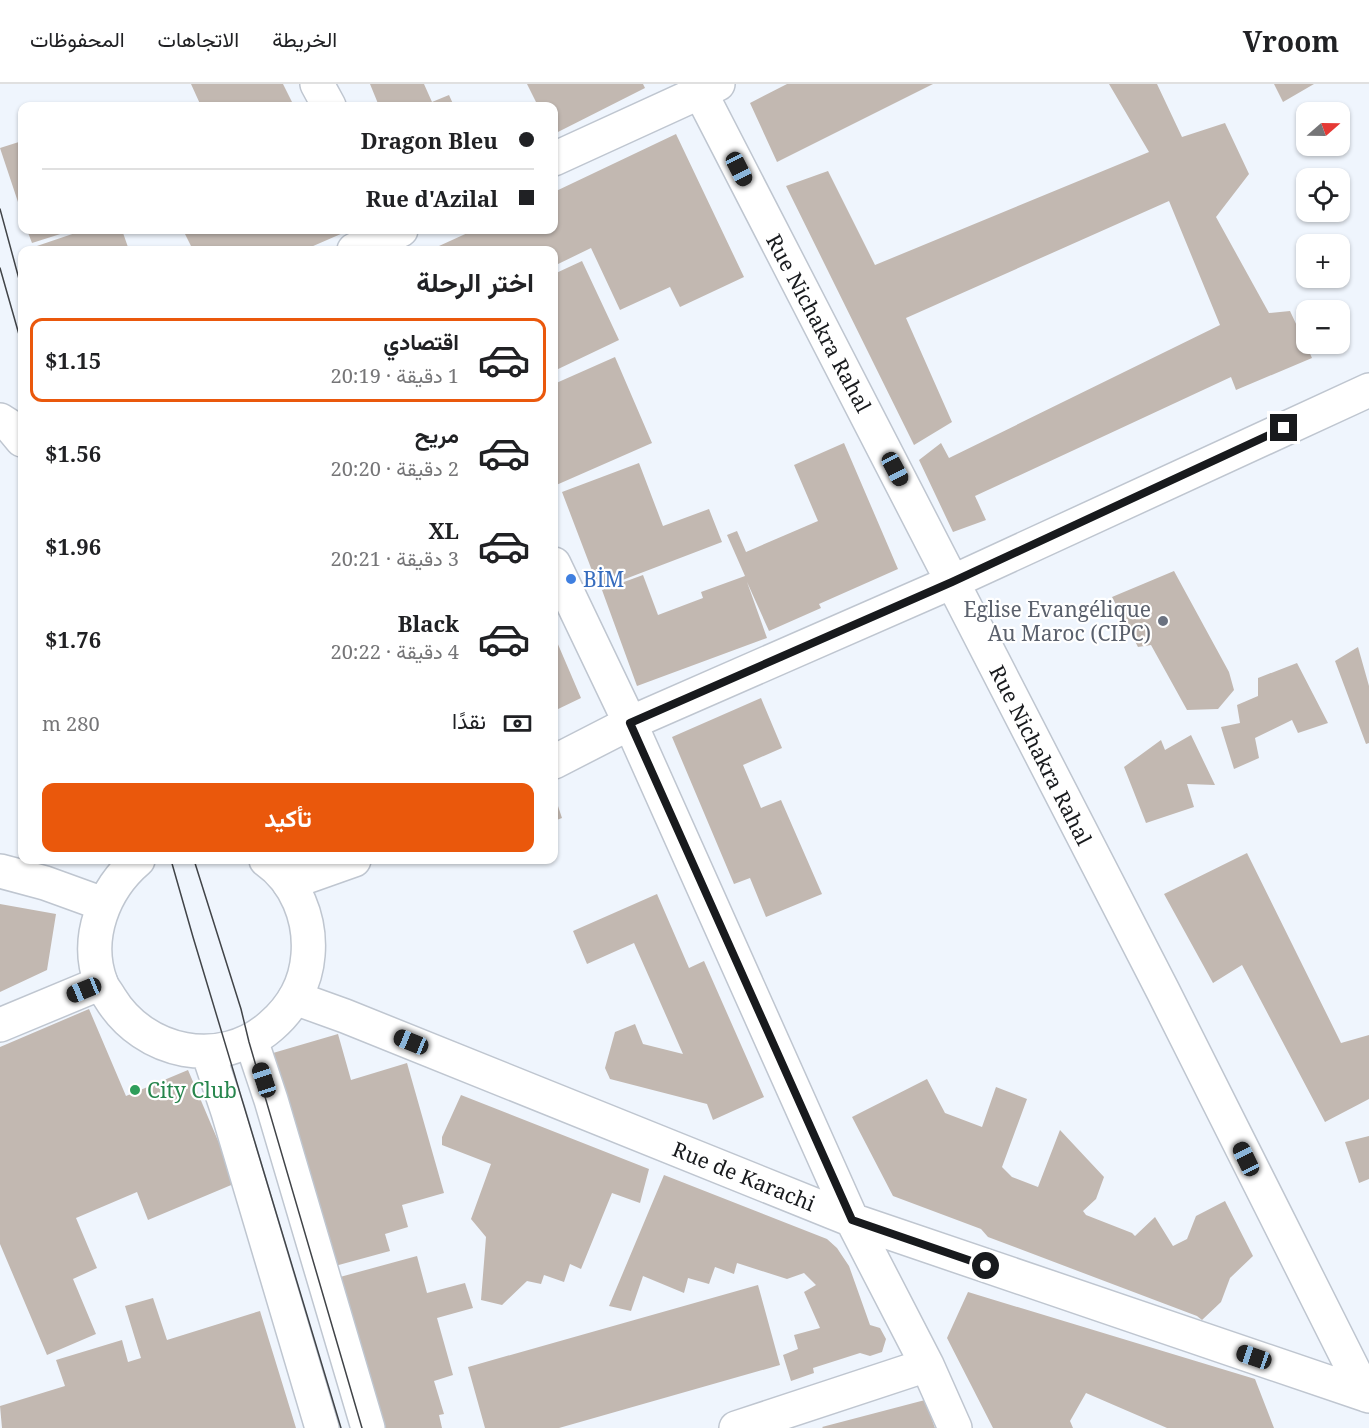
<!DOCTYPE html>
<html lang="ar">
<meta charset="utf-8">
<style>
:root{--surface:#fff;--page:#f6f6f6;--text:#202124;--muted:#757577;--line:#e0e0e0;--accent:#ea580c}
body{margin:0;font-family:"Noto Serif",Vazirmatn,serif;background:var(--page);color:var(--text);direction:rtl;height:100vh;display:flex;flex-direction:column;font-size:22px;white-space:nowrap}
*{box-sizing:border-box;margin:0}
p{font-size:20px;color:var(--muted)}
.icon{flex:none;width:33px;height:33px;fill:none;stroke:currentColor;stroke-width:2;stroke-linecap:round;stroke-linejoin:round}
.map{position:relative;flex:1;overflow:hidden;direction:ltr}
.sheet{position:absolute;left:18px;top:162px;width:540px;height:618px;display:flex;flex-direction:column;background:var(--surface);border-radius:12px;box-shadow:0 2px 4px #0004;direction:rtl}
.sheet>*{flex:none}
.guide{position:absolute;left:18px;top:18px;width:540px;height:132px;border-radius:12px;box-shadow:0 2px 4px #0004;direction:rtl;display:grid;align-content:center;height:132px;padding:0 24px;background:var(--surface)}
.needle{width:39px;rotate:70deg}
.buttons{position:absolute;left:1296px;top:18px;display:grid;gap:12px}
.buttons a{display:grid;place-items:center;width:54px;height:54px;border-radius:12px;background:var(--surface);box-shadow:0 2px 4px #0004;font-size:30px}
.end{position:absolute;width:27px;height:27px;margin:-14px;border:8px solid #181a1d;background:#fff;box-shadow:0 0 0 3px #fff}
.from{border-radius:50%}
.car{position:absolute;width:18px;height:36px;margin:-18px -9px;border-radius:8px;box-shadow:0 0 4px 2px #0007;background:linear-gradient(#222 24%,#8ab4d8 0 40%,#222 0 76%,#8ab4d8 0 86%,#222 0)}
.guide b{display:flex;align-items:center;gap:21px;height:57px;font-size:22px}
.guide b+b{border-top:2px solid var(--line)}
.guide i{width:15px;height:15px;background:var(--text)}
ul{padding:0;list-style:none}
li{display:flex;align-items:center;gap:18px;height:84px;margin:0 12px 9px;padding:0 12px;border:3px solid transparent;border-radius:12px}
li div{flex:1}
li b{display:block;font-size:22px}
li em{font-style:normal;font-weight:700}
li.selected{border-color:var(--accent)}
li>.icon{width:54px;height:54px;stroke-width:1.5}
h2{padding:0 24px;font-size:27px;line-height:72px}
.pay{display:flex;align-items:center;gap:15px;height:66px;padding:0 24px;font-size:22px}
.pay p{margin-inline-start:auto}
.button{display:flex;gap:12px;margin-top:auto;padding:12px 24px}
.button a{flex:1;height:69px;border-radius:12px;background:var(--accent);color:#fff;font-size:24px;font-weight:700;line-height:69px;text-align:center}
header{display:flex;align-items:center;gap:36px;box-sizing:border-box;height:84px;padding:0 30px;background:var(--surface);border-bottom:2px solid var(--line)}
header strong{font-size:28px}
nav{display:flex;gap:33px;margin-inline-start:auto;font-size:21px}
.map>svg:first-child{display:block}
</style>
<header>
<strong>Vroom</strong>
<nav><a>الخريطة</a><a>الاتجاهات</a><a>المحفوظات</a></nav>
</header>
<div class="map">
<svg width="1369" height="1344" viewBox="0 0 1369 1344">
<rect width="100%" height="100%" fill="#eff5fd"/>
<path fill="#c2b8b1" d="M 191,0 L 283,0 L 294,22 L 201,22 Z
M 370,0 L 424,0 L 432,18 L 449,11 L 454,22 L 379,22 Z
M 527,0 L 643,0 L 645,4 L 554,50 L 554,22 L 538,22 Z
M 787,0 L 933,0 L 777,78 L 750,19 Z
M 1109,0 L 1157,0 L 1182,53 L 1225,39 L 1249,90 L 1216,133 L 1269,229 L 1290,227 L 1312,274 L 1236,306 L 1231,293 L 975,412 L 986,436 L 953,448 L 919,376 L 941,359 L 949,374 L 1220,241 L 1169,117 L 906,234 L 952,338 L 914,361 L 786,102 L 828,87 L 875,181 L 1149,68 Z
M 1274,0 L 1314,0 L 1283,18 Z
M 676,50 L 744,193 L 680,223 L 670,203 L 620,226 L 591,164 L 554,182 L 554,166 L 441,166 L 439,162 L 474,146 L 554,146 L 554,108 Z
M 22,57 L 22,130 L 0,64 Z
M 27,146 L 73,146 L 32,159 Z
M 84,146 L 122,146 L 129,166 L 35,166 L 34,163 Z
M 183,146 L 350,146 L 304,166 L 193,166 Z
M 582,177 L 619,256 L 554,287 L 554,190 Z
M 615,273 L 652,359 L 554,402 L 554,300 Z
M 844,359 L 898,485 L 819,520 L 821,524 L 769,547 L 747,498 L 767,554 L 637,602 L 602,506 L 643,491 L 658,531 L 703,514 L 701,508 L 745,492 L 727,451 L 737,447 L 746,468 L 818,437 L 794,381 Z
M 639,379 L 663,442 L 709,425 L 722,458 L 599,505 L 562,408 Z
M 1174,487 L 1229,588 L 1234,606 L 1218,625 L 1187,626 L 1151,561 L 1138,563 L 1112,513 Z
M 554,551 L 581,614 L 554,627 Z
M 1358,563 L 1369,602 L 1369,659 L 1366,660 L 1335,577 Z
M 1297,579 L 1328,639 L 1298,649 L 1292,636 L 1255,654 L 1259,674 L 1234,685 L 1221,643 L 1240,639 L 1237,621 L 1258,612 L 1258,594 Z
M 761,614 L 782,664 L 743,681 L 761,724 L 781,716 L 822,810 L 766,833 L 750,794 L 734,800 L 672,653 Z
M 1191,651 L 1215,701 L 1187,700 L 1194,723 L 1146,739 L 1124,683 L 1161,656 L 1165,666 Z
M 554,710 L 562,734 L 554,737 Z
M 1247,769 L 1341,959 L 1369,951 L 1369,1015 L 1325,1038 L 1242,881 L 1213,899 L 1164,810 Z
M 657,810 L 689,884 L 704,877 L 764,1013 L 713,1036 L 707,1020 L 610,995 L 605,984 L 615,948 L 635,940 L 643,960 L 683,970 L 634,859 L 587,880 L 573,847 Z
M 0,820 L 56,830 L 47,886 L 0,908 Z
M 89,925 L 126,1012 L 188,986 L 236,1099 L 148,1136 L 137,1108 L 76,1134 L 97,1184 L 73,1195 L 96,1250 L 47,1271 L 0,1160 L 0,963 Z
M 338,950 L 351,996 L 407,979 L 444,1109 L 402,1121 L 408,1143 L 385,1150 L 390,1167 L 335,1182 L 273,969 Z
M 927,995 L 945,1029 L 982,1043 L 996,1003 L 1027,1015 L 1002,1083 L 1012,1093 L 1038,1103 L 1060,1046 L 1104,1093 L 1096,1115 L 1083,1127 L 1086,1131 L 1132,1149 L 1135,1152 L 1155,1133 L 1173,1162 L 1187,1155 L 1196,1132 L 1225,1117 L 1253,1172 L 1230,1194 L 1221,1218 L 1202,1236 L 1197,1232 L 988,1153 L 981,1145 L 893,1112 L 852,1033 Z
M 461,1011 L 649,1085 L 640,1119 L 612,1109 L 581,1185 L 570,1180 L 564,1198 L 544,1191 L 541,1200 L 527,1197 L 502,1221 L 481,1216 L 486,1153 L 471,1135 L 491,1080 L 442,1061 L 442,1053 Z
M 1369,1052 L 1369,1095 L 1359,1099 L 1345,1058 Z
M 664,1091 L 827,1155 L 837,1164 L 849,1182 L 870,1241 L 880,1244 L 886,1255 L 882,1268 L 870,1272 L 860,1269 L 813,1284 L 814,1289 L 791,1297 L 783,1271 L 798,1265 L 794,1251 L 820,1244 L 804,1208 L 816,1201 L 804,1189 L 787,1195 L 737,1179 L 734,1190 L 715,1183 L 709,1200 L 688,1194 L 684,1209 L 643,1192 L 631,1227 L 609,1222 Z
M 417,1172 L 427,1209 L 465,1199 L 473,1224 L 437,1234 L 453,1291 L 434,1297 L 444,1330 L 439,1331 L 442,1344 L 382,1344 L 340,1193 Z
M 758,1201 L 780,1281 L 559,1344 L 485,1344 L 468,1283 Z
M 968,1208 L 1255,1295 L 1274,1344 L 1167,1344 L 1086,1309 L 1070,1337 L 1073,1344 L 993,1344 L 947,1254 Z
M 153,1214 L 167,1256 L 260,1227 L 296,1344 L 2,1344 L 0,1322 L 65,1302 L 56,1276 L 122,1256 L 128,1278 L 141,1274 L 125,1222 Z
M 925,1316 L 935,1344 L 823,1344 L 822,1343 Z"/>
<g fill="none" stroke-linecap="round" stroke-linejoin="round">
<g stroke="#bfc6d0" stroke-width="36">
<path id="street" d="M 317,0 L 329,22
M 696,0 L 1163,907 L 1366,1311
M 554,75 L 718,0
M 354,166 L 401,146
M 0,336 L 11,343 L 22,356
M 554,480 L 630,639 L 852,1136 L 927,1281 L 955,1344
M 554,678 L 630,639 L 952,498 L 1369,306
M 289,799 L 354,776
M 295,914 L 345,932 L 852,1136 L 1369,1312
M 0,941 L 101,899
M 736,1344 L 927,1281"/>
</g>
<g stroke="#bfc6d0" stroke-width="36">
<path id="secondary" d="M 138,776 C 104,805 84,854 101,899 C 103,904 107,909 110,914 C 144,970 221,986 271,942 C 292,924 306,899 308,871 C 311,835 296,797 266,776
M 0,787 L 45,799 L 103,820
M 251,956 L 271,1016 L 368,1344
M 208,968 L 228,1028 L 322,1344"/>
</g>
<use href="#street" stroke="#fff" stroke-width="33"/>
<use href="#secondary" stroke="#fff" stroke-width="33"/>
<path stroke="#414448" stroke-width="1.5" d="M 0,125 L 22,206
M 0,184 L 22,261
M 171,776 L 193,853 L 341,1344
M 194,776 L 241,925 L 249,958 L 362,1344"/>
</g>
<g fill="none" stroke-linecap="round" stroke-linejoin="round">
<path stroke="#181a1d" stroke-width="8" d="M 986,1182 L 852,1136 L 630,639 L 952,498 L 1284,344"/>
</g>
<circle fill="#3f7fe0" stroke="#fff" stroke-width="2" cx="571" cy="495" r="6"/>
<circle fill="#6b7280" stroke="#fff" stroke-width="2" cx="1163" cy="537" r="6"/>
<circle fill="#2e9e5b" stroke="#fff" stroke-width="2" cx="135" cy="1006" r="6"/>
<g text-anchor="middle" dominant-baseline="central" stroke-width="4.5" stroke-linejoin="round" paint-order="stroke">
<g font-size="21" fill="#181a1d" stroke="#fff">
<text transform="translate(819 239) rotate(62)">Rue Nichakra Rahal</text>
<text transform="translate(1041 671) rotate(63)">Rue Nichakra Rahal</text>
<text transform="translate(744 1092) rotate(22)">Rue de Karachi</text>
</g>
<g font-size="21" fill="#366cbe" stroke="#fff" text-anchor="start">
<text x="583" y="495">BİM</text>
</g>
<g font-size="21" fill="#5b616d" stroke="#fff" text-anchor="end">
<text x="1151" y="525">Eglise Evangélique<tspan x="1151" dy="24">Au Maroc (CIPC)</tspan></text>
</g>
<g font-size="21" fill="#27864d" stroke="#fff" text-anchor="start">
<text x="147" y="1006">City Club</text>
</g>
</g>
</svg>
<div class="buttons">
<a><svg class="needle" viewBox="-14 -14 28 28"><path d="M0-13l5 13h-10z" fill="#e53935"/><path d="M0 13l5-13h-10z" fill="#757577"/></svg></a>
<a><svg class="icon" aria-label="locate" viewBox="0 0 24 24"><circle cx="12" cy="12" r="6"/><path d="M12 2v4M12 18v4M2 12h4M18 12h4"/></svg></a>
<a>+</a>
<a>−</a>
</div>
<i class="end from" style="left:986px;top:1182px"></i>
<i class="end" style="left:1284px;top:344px"></i>
<i class="car" style="left:739px;top:85px;rotate:153deg"></i>
<i class="car" style="left:895px;top:385px;rotate:152deg"></i>
<i class="car" style="left:84px;top:906px;rotate:248deg"></i>
<i class="car" style="left:411px;top:958px;rotate:292deg"></i>
<i class="car" style="left:264px;top:996px;rotate:342deg"></i>
<i class="car" style="left:1246px;top:1075px;rotate:334deg"></i>
<i class="car" style="left:1254px;top:1273px;rotate:289deg"></i>
<div class="guide">
<b><i class="from"></i>Dragon Bleu</b>
<b><i></i>Rue d'Azilal</b>
</div>
<section class="sheet">
<h2>اختر الرحلة</h2>
<ul>
<li class="selected"><svg class="icon" aria-label="car" viewBox="0 0 24 24"><path d="M5 17H2v-5l4-1 3-4h7l3 4 3 1v5h-3M9 17h6M6 11h13"/><circle cx="7" cy="17" r="2"/><circle cx="17" cy="17" r="2"/></svg><div><b>اقتصادي</b><p>1 دقيقة · 20:19</p></div><em>$1.15</em></li>
<li><svg class="icon" aria-label="car" viewBox="0 0 24 24"><path d="M5 17H2v-5l4-1 3-4h7l3 4 3 1v5h-3M9 17h6M6 11h13"/><circle cx="7" cy="17" r="2"/><circle cx="17" cy="17" r="2"/></svg><div><b>مريح</b><p>2 دقيقة · 20:20</p></div><em>$1.56</em></li>
<li><svg class="icon" aria-label="car" viewBox="0 0 24 24"><path d="M5 17H2v-5l4-1 3-4h7l3 4 3 1v5h-3M9 17h6M6 11h13"/><circle cx="7" cy="17" r="2"/><circle cx="17" cy="17" r="2"/></svg><div><b>XL</b><p>3 دقيقة · 20:21</p></div><em>$1.96</em></li>
<li><svg class="icon" aria-label="car" viewBox="0 0 24 24"><path d="M5 17H2v-5l4-1 3-4h7l3 4 3 1v5h-3M9 17h6M6 11h13"/><circle cx="7" cy="17" r="2"/><circle cx="17" cy="17" r="2"/></svg><div><b>Black</b><p>4 دقيقة · 20:22</p></div><em>$1.76</em></li>
</ul>
<div class="pay"><svg class="icon" aria-label="cash" viewBox="0 0 24 24"><path d="M3 7h18v10H3z"/><circle cx="12" cy="12" r="2"/></svg>نقدًا<p>280 m</p></div>
<div class="button"><a>تأكيد</a></div>
</section>
</div>
